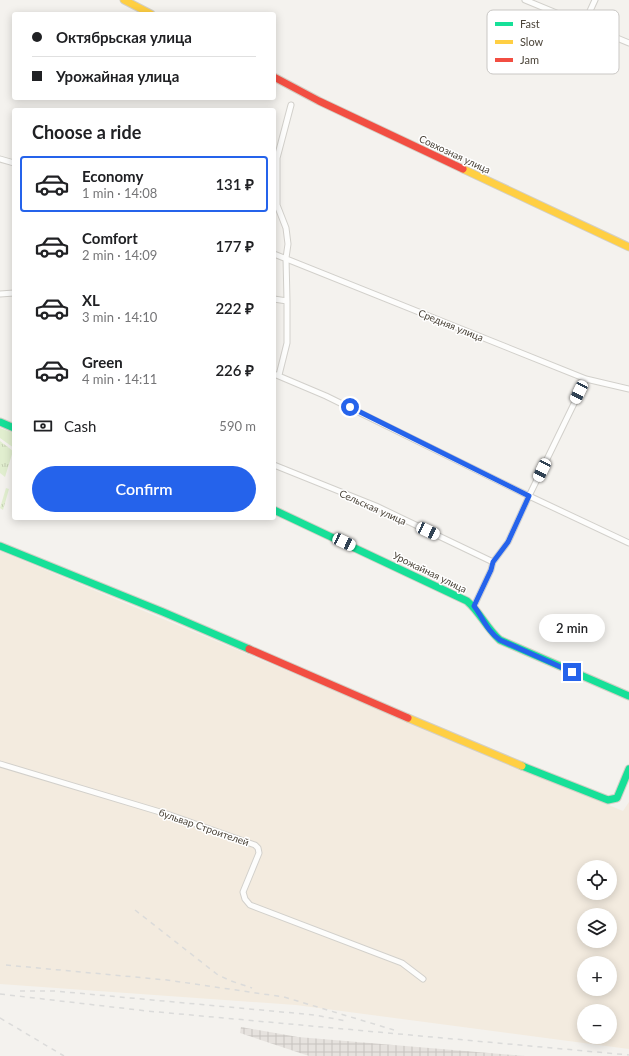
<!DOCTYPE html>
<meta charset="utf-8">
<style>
:root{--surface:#fff;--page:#f6f6f6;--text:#202124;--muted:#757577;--line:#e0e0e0;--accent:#2563eb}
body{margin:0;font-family:Lato,sans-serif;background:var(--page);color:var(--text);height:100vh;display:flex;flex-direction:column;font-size:15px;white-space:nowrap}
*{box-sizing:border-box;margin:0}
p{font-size:13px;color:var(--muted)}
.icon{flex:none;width:22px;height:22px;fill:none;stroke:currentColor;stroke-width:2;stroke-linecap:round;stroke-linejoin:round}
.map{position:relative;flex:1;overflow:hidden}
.panel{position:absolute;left:12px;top:108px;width:264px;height:412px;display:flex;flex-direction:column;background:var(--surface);border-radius:4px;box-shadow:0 2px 10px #0003}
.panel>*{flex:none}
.guide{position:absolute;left:12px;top:12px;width:264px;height:88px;border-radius:4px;box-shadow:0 2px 10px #0003;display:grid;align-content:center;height:88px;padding:0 20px;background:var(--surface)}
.controls{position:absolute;left:577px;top:860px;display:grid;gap:8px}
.controls a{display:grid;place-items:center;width:40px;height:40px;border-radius:50%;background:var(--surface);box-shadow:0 2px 10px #0003;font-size:20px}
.end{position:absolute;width:18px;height:18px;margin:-9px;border:5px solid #2563eb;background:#fff;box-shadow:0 0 0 2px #fff}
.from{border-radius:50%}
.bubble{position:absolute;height:28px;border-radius:14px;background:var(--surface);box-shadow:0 2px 10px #0003;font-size:13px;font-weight:600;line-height:28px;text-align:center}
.car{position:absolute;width:12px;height:24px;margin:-12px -6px;border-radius:5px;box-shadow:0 0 3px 1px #0007;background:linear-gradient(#fff 24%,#345 0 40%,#fff 0 76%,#345 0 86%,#fff 0)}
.guide b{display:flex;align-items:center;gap:14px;height:38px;font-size:15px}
.guide b+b{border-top:1px solid var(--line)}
.guide i{width:10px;height:10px;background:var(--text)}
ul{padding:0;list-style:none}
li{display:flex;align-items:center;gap:12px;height:56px;margin:0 8px 6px;padding:0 12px;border:2px solid transparent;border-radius:4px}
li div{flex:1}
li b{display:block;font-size:15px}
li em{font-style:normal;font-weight:600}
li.on{border-color:var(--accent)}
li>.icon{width:36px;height:36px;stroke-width:1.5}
h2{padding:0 20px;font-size:18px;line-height:48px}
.pay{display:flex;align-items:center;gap:10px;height:44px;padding:0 20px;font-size:15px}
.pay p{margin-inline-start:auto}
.button{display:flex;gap:8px;margin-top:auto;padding:8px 20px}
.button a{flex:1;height:46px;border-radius:24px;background:var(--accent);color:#fff;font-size:16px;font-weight:600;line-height:46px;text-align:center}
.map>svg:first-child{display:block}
</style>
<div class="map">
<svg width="629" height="1056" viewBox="0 0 629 1056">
<defs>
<pattern id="industrial-grid" width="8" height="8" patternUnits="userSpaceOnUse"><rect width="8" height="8" fill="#e6e2de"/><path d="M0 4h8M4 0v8" fill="none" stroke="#c7c3bf"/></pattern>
<pattern id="grass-tufts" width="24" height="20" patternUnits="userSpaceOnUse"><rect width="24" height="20" fill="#e1eecf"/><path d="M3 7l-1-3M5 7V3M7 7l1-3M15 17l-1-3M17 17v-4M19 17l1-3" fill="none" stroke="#c3cdb2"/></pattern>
</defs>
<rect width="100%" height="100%" fill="#f4f2ee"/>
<path fill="#f3ebdf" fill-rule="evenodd" d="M 0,551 L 623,811 L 629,802 L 629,1049 L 296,1005 L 0,984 ZM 584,867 L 610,867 L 610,893 L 584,893 ZM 584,915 L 610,915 L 610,941 L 584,941 ZM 584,963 L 610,963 L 610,989 L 584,989 ZM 584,1011 L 610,1011 L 610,1037 L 584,1037 Z"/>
<path fill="url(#industrial-grid)" d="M 241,1027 L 298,1037 L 525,1056 L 309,1056 L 240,1033 Z"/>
<path fill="url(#grass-tufts)" d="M 0,428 L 14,433 L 14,448 L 0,438 Z
M 0,441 L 13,451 L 5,477 L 0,473 Z
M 6,488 L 9,489 L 3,510 L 0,508 Z"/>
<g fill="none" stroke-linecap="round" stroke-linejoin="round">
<g stroke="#d2d0cb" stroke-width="7">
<path id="street" d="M 525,0 L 629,43
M 584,24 L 595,0
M 0,159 L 14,163
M 274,254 L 586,379 L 629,389
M 0,294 L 14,293
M 274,299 L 287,301 L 287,343 L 279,375
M 287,301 L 286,258 L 288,244 L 286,228 L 277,205 L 277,158 L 291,105
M 274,374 L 326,396 L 529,496 L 629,543
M 274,465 L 376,506 L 493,562 L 491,570 L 474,606
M 493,562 L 508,542 L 529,496 L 586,379
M 0,764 L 170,815 L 255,845 L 258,848 L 259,853 L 243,892 L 245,899 L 250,905 L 402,963 L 423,979"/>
</g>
<g stroke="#d3cfc5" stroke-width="9">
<path id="fast" d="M 0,422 L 14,428
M 274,510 L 467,601 C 480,612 487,629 500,640 L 629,696
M 0,546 L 163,612 L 249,649
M 522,766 L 608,800 L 617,798 L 629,769"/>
</g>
<g stroke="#d3cfc5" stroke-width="9">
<path id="slow" d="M 124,0 L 151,14
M 463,169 L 629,247
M 408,718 L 522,766"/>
</g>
<g stroke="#d3cfc5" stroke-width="9">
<path id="jam" d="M 274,77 L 319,101 L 463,169
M 249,649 L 408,718"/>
</g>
<use href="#street" stroke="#fdfdfc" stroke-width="5"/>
<use href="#fast" stroke="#16e098" stroke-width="7"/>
<use href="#slow" stroke="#ffcf43" stroke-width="7"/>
<use href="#jam" stroke="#f24e42" stroke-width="7"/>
<path stroke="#dbdbda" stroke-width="1.5" stroke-dasharray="5 5" stroke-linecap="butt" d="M 135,910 L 218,975 L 231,981 L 252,988
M 6,965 L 167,980 L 284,997 L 394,1030
M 20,991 L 55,991 L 315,1015 L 346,1021
M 0,994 L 147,1011 L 629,1055
M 0,1018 L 64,1056"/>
</g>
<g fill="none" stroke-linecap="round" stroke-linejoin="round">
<path stroke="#2563eb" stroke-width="5" d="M 350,407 L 529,496 L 508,542 L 493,562 L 491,570 L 474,606 C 483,618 487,631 500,640 L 572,672"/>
</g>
<g text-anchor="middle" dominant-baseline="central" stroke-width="3" stroke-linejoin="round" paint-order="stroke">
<g font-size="10" fill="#4b4439" stroke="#fff">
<text transform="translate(455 154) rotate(25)">Совхозная улица</text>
<text transform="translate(451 325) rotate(22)">Средняя улица</text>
<text transform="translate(373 507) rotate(24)">Сельская улица</text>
<text transform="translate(430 572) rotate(26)">Урожайная улица</text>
<text transform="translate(204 827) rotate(19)">бульвар Строителей</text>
</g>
</g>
<rect x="487" y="10" width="132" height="64" rx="6" fill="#fff" stroke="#c9c7c4" stroke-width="1"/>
<rect x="495" y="22" width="18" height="4" fill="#16e098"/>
<rect x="495" y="40" width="18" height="4" fill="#ffcf43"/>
<rect x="495" y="58" width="18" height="4" fill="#f24e42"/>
<g font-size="11" fill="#4b4439">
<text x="520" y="28">Fast</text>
<text x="520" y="46">Slow</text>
<text x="520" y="64">Jam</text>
</g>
</svg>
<div class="controls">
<a><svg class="icon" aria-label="locate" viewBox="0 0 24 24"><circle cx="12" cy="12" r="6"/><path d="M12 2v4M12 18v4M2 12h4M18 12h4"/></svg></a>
<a><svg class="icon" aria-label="layers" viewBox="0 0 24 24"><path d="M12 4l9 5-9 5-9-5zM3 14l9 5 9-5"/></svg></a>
<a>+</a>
<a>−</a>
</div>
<i class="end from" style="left:350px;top:407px"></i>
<i class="end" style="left:572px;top:672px"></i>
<div class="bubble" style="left:539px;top:614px;width:66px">2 min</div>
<i class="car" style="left:579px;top:392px;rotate:206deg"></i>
<i class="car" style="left:542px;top:470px;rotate:206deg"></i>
<i class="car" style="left:428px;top:531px;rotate:115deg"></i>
<i class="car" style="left:344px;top:542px;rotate:115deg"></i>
<div class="guide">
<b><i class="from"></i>Октябрьская улица</b>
<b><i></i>Урожайная улица</b>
</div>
<section class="panel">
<h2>Choose a ride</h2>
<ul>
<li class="on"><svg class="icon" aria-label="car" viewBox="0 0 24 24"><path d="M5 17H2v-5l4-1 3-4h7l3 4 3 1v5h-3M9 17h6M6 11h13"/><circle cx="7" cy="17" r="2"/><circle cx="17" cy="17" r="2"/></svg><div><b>Economy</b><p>1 min · 14:08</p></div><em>131 ₽</em></li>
<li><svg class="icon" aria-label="car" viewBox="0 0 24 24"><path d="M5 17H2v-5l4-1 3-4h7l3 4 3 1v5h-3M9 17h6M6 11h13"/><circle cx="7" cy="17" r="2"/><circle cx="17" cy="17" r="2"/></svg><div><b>Comfort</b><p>2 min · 14:09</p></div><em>177 ₽</em></li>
<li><svg class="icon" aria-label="car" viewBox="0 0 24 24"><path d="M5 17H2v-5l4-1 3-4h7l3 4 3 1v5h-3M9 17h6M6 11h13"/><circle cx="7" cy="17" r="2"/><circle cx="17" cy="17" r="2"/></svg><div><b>XL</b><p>3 min · 14:10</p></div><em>222 ₽</em></li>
<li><svg class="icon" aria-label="car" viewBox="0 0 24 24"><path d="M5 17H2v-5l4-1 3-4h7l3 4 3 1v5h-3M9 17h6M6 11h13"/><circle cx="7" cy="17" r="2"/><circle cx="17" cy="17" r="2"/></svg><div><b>Green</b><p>4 min · 14:11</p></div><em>226 ₽</em></li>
</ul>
<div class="pay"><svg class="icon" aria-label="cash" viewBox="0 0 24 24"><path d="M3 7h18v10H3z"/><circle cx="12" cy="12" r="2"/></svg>Cash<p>590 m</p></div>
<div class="button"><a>Confirm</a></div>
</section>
</div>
